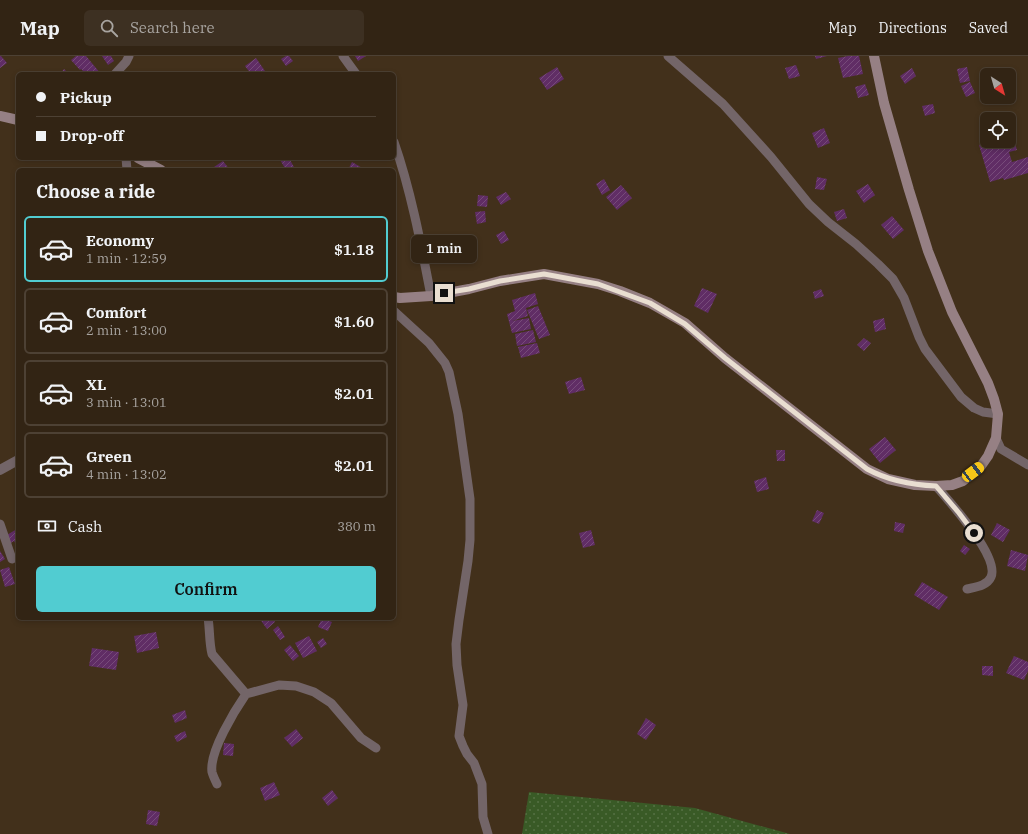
<!DOCTYPE html>
<meta charset="utf-8">
<style>
:root{--surface:#322414;--page:#3d3022;--text:#f1f3f6;--muted:#a8a4a0;--line:#4d4134;--accent:#51ccd1}
body{margin:0;font-family:"IBM Plex Serif",serif;background:var(--page);color:var(--text);height:100vh;display:flex;flex-direction:column;font-size:15px;white-space:nowrap}
*{box-sizing:border-box;margin:0}
p{font-size:13px;color:var(--muted)}
.icon{flex:none;width:22px;height:22px;fill:none;stroke:currentColor;stroke-width:2;stroke-linecap:round;stroke-linejoin:round}
.map{position:relative;flex:1;overflow:hidden}
.details{position:absolute;left:16px;top:112px;width:380px;height:452px;display:flex;flex-direction:column;background:var(--surface);border-radius:6px;box-shadow:0 2px 6px #0003,0 0 0 1px var(--line)}
.details>*{flex:none}
.hud{position:absolute;left:16px;top:16px;width:380px;height:88px;border-radius:6px;box-shadow:0 2px 6px #0003,0 0 0 1px var(--line);display:grid;align-content:center;height:88px;padding:0 20px;background:var(--surface)}
.needle{width:26px;rotate:143deg}
.controls{position:absolute;left:980px;top:12px;display:grid;gap:8px}
.controls a{display:grid;place-items:center;width:36px;height:36px;border-radius:6px;background:var(--surface);box-shadow:0 2px 6px #0003,0 0 0 1px var(--line);font-size:20px}
.end{position:absolute;width:18px;height:18px;margin:-9px;border:5px solid #e9ded1;background:#111;box-shadow:0 0 0 2px #111}
.from{border-radius:50%}
.bubble{position:absolute;height:28px;border-radius:6px;background:var(--surface);box-shadow:0 2px 6px #0003,0 0 0 1px var(--line);font-size:13px;font-weight:600;line-height:28px;text-align:center}
.car{position:absolute;width:12px;height:24px;margin:-12px -6px;border-radius:5px;box-shadow:0 0 3px 1px #0007;background:linear-gradient(#f5c518 24%,#345 0 40%,#f5c518 0 76%,#345 0 86%,#f5c518 0)}
.hud b{display:flex;align-items:center;gap:14px;height:38px;font-size:15px}
.hud b+b{border-top:1px solid var(--line)}
.hud i{width:10px;height:10px;background:var(--text)}
ul{padding:0;list-style:none}
li{display:flex;align-items:center;gap:12px;height:66px;margin:0 8px 6px;padding:0 12px;border:2px solid var(--line);border-radius:6px}
li div{flex:1}
li b{display:block;font-size:15px}
li em{font-style:normal;font-weight:600}
li.current{border-color:var(--accent)}
li>.icon{width:36px;height:36px;stroke-width:1.5}
h2{padding:0 20px;font-size:18px;line-height:48px}
.pay{display:flex;align-items:center;gap:10px;height:44px;padding:0 20px;font-size:15px}
.pay p{margin-inline-start:auto}
.action{display:flex;gap:8px;margin-top:auto;padding:8px 20px}
.action a{flex:1;height:46px;border-radius:6px;background:var(--accent);color:#111;font-size:16px;font-weight:600;line-height:46px;text-align:center}
header{display:flex;align-items:center;gap:24px;box-sizing:border-box;height:56px;padding:0 20px;background:var(--surface);border-bottom:1px solid var(--line)}
header strong{font-size:19px}
nav{display:flex;gap:22px;margin-inline-start:auto;font-size:14px}
.search{width:280px;height:36px;background:var(--page);display:flex;align-items:center;gap:10px;box-sizing:border-box;padding:0 14px;border-radius:6px;color:var(--muted);font-size:15px}
.map>svg:first-child{display:block}
</style>
<header>
<strong>Map</strong>
<div class="search"><svg class="icon" aria-label="search" viewBox="0 0 24 24"><circle cx="10" cy="10" r="6"/><path d="M15 15l6 6"/></svg>Search here</div>
<nav><a>Map</a><a>Directions</a><a>Saved</a></nav>
</header>
<div class="map">
<svg width="1028" height="778" viewBox="0 0 1028 778">
<defs>
<pattern id="grass-dots" width="8" height="8" patternUnits="userSpaceOnUse"><rect width="8" height="8" fill="#395a26"/><path d="M2 2h.1M6 6h.1" fill="none" stroke="#567144" stroke-width="1.8" stroke-linecap="round"/></pattern>
<pattern id="building-hatch" width="6" height="6" patternUnits="userSpaceOnUse"><rect width="6" height="6" fill="#602d65"/><path d="M-1 1l2-2M0 6l6-6M5 7l2-2" fill="none" stroke="#774b7a"/></pattern>
</defs>
<rect width="100%" height="100%" fill="#42301b"/>
<path fill="url(#grass-dots)" d="M 529,736 L 695,752 L 790,778 L 522,778 Z"/>
<path fill="url(#building-hatch)" d="M 0,0 L 1,0 L 7,7 L 0,12 Z
M 76,0 L 86,0 L 101,18 L 86,18 L 81,13 L 80,14 L 71,4 Z
M 102,0 L 111,0 L 114,5 L 108,9 Z
M 286,0 L 289,0 L 293,5 L 286,10 L 281,3 Z
M 355,0 L 366,0 L 358,5 Z
M 815,0 L 827,0 L 816,3 Z
M 848,0 L 859,0 L 863,18 L 843,22 L 838,2 Z
M 256,2 L 267,18 L 251,18 L 245,10 Z
M 796,9 L 800,20 L 789,23 L 785,12 Z
M 557,11 L 564,23 L 547,34 L 539,22 Z
M 967,11 L 970,25 L 960,27 L 957,13 Z
M 912,12 L 916,20 L 905,28 L 900,20 Z
M 64,13 L 68,17 L 67,18 L 60,18 Z
M 970,26 L 975,37 L 966,41 L 961,30 Z
M 865,28 L 869,39 L 858,42 L 855,31 Z
M 933,48 L 935,57 L 925,60 L 922,50 Z
M 824,72 L 830,87 L 818,92 L 812,77 Z
M 1012,78 L 1017,94 L 1009,96 L 1012,106 L 1028,101 L 1028,117 L 1004,124 L 1003,122 L 990,126 L 979,89 L 991,85 L 1009,85 L 1009,79 Z
M 279,102 L 289,102 L 295,113 L 286,114 Z
M 223,105 L 230,114 L 212,114 L 211,113 Z
M 352,106 L 364,113 L 363,114 L 348,114 Z
M 817,121 L 827,123 L 824,134 L 815,133 Z
M 604,123 L 610,134 L 602,139 L 596,128 Z
M 868,128 L 875,139 L 864,147 L 856,135 Z
M 621,129 L 632,142 L 617,154 L 606,141 Z
M 506,136 L 511,143 L 501,149 L 496,141 Z
M 478,139 L 488,140 L 487,151 L 477,150 Z
M 844,153 L 847,162 L 837,165 L 834,156 Z
M 485,155 L 486,166 L 477,168 L 475,156 Z
M 892,160 L 904,174 L 893,183 L 881,169 Z
M 504,175 L 509,184 L 501,188 L 496,179 Z
M 702,232 L 717,238 L 708,257 L 694,250 Z
M 821,233 L 824,240 L 815,243 L 813,236 Z
M 535,237 L 538,248 L 526,252 L 528,260 L 512,265 L 529,262 L 531,273 L 512,277 L 507,258 L 515,255 L 512,244 Z
M 538,250 L 550,279 L 539,283 L 527,254 Z
M 884,262 L 886,273 L 875,276 L 873,265 Z
M 533,274 L 536,286 L 517,290 L 515,278 Z
M 864,282 L 871,287 L 864,295 L 857,289 Z
M 537,287 L 540,297 L 521,302 L 518,291 Z
M 581,321 L 585,334 L 569,338 L 565,326 Z
M 885,381 L 896,394 L 880,407 L 869,393 Z
M 776,394 L 785,394 L 785,405 L 777,405 Z
M 766,421 L 769,433 L 757,436 L 754,425 Z
M 817,454 L 824,457 L 819,468 L 812,465 Z
M 895,466 L 905,468 L 903,477 L 894,475 Z
M 997,467 L 1010,474 L 1003,486 L 991,479 Z
M 17,473 L 18,475 L 18,492 L 14,485 L 9,488 L 5,480 Z
M 591,474 L 595,489 L 583,492 L 579,477 Z
M 964,489 L 970,493 L 965,499 L 960,495 Z
M 1011,494 L 1028,499 L 1025,515 L 1007,510 Z
M 0,495 L 5,503 L 0,506 Z
M 9,511 L 15,528 L 5,531 L 0,514 Z
M 922,526 L 948,541 L 939,554 L 914,539 Z
M 259,562 L 272,562 L 275,566 L 267,573 Z
M 322,562 L 332,566 L 328,575 L 318,571 Z
M 278,570 L 285,581 L 280,584 L 273,574 Z
M 156,576 L 159,592 L 137,597 L 134,580 Z
M 309,580 L 317,595 L 303,602 L 295,587 Z
M 323,582 L 327,588 L 321,592 L 317,586 Z
M 290,589 L 299,600 L 293,605 L 284,594 Z
M 92,592 L 119,596 L 116,614 L 89,610 Z
M 1014,600 L 1028,606 L 1028,615 L 1024,624 L 1006,617 Z
M 982,610 L 993,610 L 993,620 L 982,619 Z
M 185,654 L 187,662 L 175,667 L 172,659 Z
M 646,662 L 656,669 L 646,684 L 637,678 Z
M 296,673 L 303,682 L 292,691 L 284,682 Z
M 185,675 L 187,681 L 177,686 L 174,680 Z
M 224,687 L 234,688 L 233,700 L 223,699 Z
M 274,726 L 280,739 L 265,745 L 260,732 Z
M 332,734 L 338,742 L 328,750 L 322,742 Z
M 148,754 L 160,756 L 157,770 L 146,768 Z"/>
<g fill="none" stroke-linecap="round" stroke-linejoin="round">
<path stroke="#736568" stroke-width="9" d="M 343,0 L 356,18
M 668,0 L 723,48 L 771,101 L 809,148 L 828,166 L 856,188 L 878,208 L 893,223 L 904,242 L 919,281 L 925,293 L 961,341 L 974,352 L 983,356 L 998,358
M 115,18 L 126,6 L 129,0
M 394,86 C 411,135 421,188 431,240
M 126,102 L 127,114
M 394,255 L 429,287 L 445,307 L 449,316 L 458,358 L 470,443 L 470,484 L 468,505 L 459,564 L 456,588 L 457,609 L 463,649 L 459,680 L 463,690 L 467,698 L 474,707 L 482,728 L 483,761 L 488,778
M 996,382 L 1001,393 L 1028,409
M 936,430 C 949,445 1000,501 991,521 C 987,530 976,531 967,533
M 0,468 L 12,503
M 208,562 C 210,574 209,586 212,598 L 246,638
M 217,728 C 215,724 213,720 212,716 C 209,696 235,654 246,638 L 279,629 L 296,630 L 314,636 L 331,647 L 361,682 L 376,692"/>
<path stroke="#736568" stroke-width="10" d="M 0,414 L 18,404"/>
<path stroke="#968084" stroke-width="10" d="M 0,60 L 18,64
M 138,102 L 161,114
M 394,241 L 400,242 L 431,240 L 469,233 L 500,225 L 544,218 L 598,228 L 620,235 L 650,247 L 685,267 L 725,302 L 867,413 L 888,423 L 915,429 L 936,430 L 952,429 L 963,425 L 981,410 L 988,400 L 996,382 L 998,358 L 994,343 L 988,327 L 952,256 L 928,195 L 909,134 L 884,47 L 874,0"/>
</g>
<g fill="none" stroke-linecap="round" stroke-linejoin="round">
<path stroke="#e9ded1" stroke-width="5" d="M 444,237 L 469,233 L 500,225 L 544,218 L 598,228 L 650,247 L 685,268 L 725,302 L 867,413 C 889,425 911,429 936,430 L 959,457 L 974,477"/>
</g>
</svg>
<div class="controls">
<a><svg class="needle" viewBox="-14 -14 28 28"><path d="M0-13l5 13h-10z" fill="#e53935"/><path d="M0 13l5-13h-10z" fill="#a8a4a0"/></svg></a>
<a><svg class="icon" aria-label="locate" viewBox="0 0 24 24"><circle cx="12" cy="12" r="6"/><path d="M12 2v4M12 18v4M2 12h4M18 12h4"/></svg></a>
</div>
<i class="end from" style="left:974px;top:477px"></i>
<i class="end" style="left:444px;top:237px"></i>
<div class="bubble" style="left:411px;top:179px;width:66px">1 min</div>
<i class="car" style="left:973px;top:416px;rotate:53deg"></i>
<div class="hud">
<b><i class="from"></i>Pickup</b>
<b><i></i>Drop-off</b>
</div>
<section class="details">
<h2>Choose a ride</h2>
<ul>
<li class="current"><svg class="icon" aria-label="car" viewBox="0 0 24 24"><path d="M5 17H2v-5l4-1 3-4h7l3 4 3 1v5h-3M9 17h6M6 11h13"/><circle cx="7" cy="17" r="2"/><circle cx="17" cy="17" r="2"/></svg><div><b>Economy</b><p>1 min · 12:59</p></div><em>$1.18</em></li>
<li><svg class="icon" aria-label="car" viewBox="0 0 24 24"><path d="M5 17H2v-5l4-1 3-4h7l3 4 3 1v5h-3M9 17h6M6 11h13"/><circle cx="7" cy="17" r="2"/><circle cx="17" cy="17" r="2"/></svg><div><b>Comfort</b><p>2 min · 13:00</p></div><em>$1.60</em></li>
<li><svg class="icon" aria-label="car" viewBox="0 0 24 24"><path d="M5 17H2v-5l4-1 3-4h7l3 4 3 1v5h-3M9 17h6M6 11h13"/><circle cx="7" cy="17" r="2"/><circle cx="17" cy="17" r="2"/></svg><div><b>XL</b><p>3 min · 13:01</p></div><em>$2.01</em></li>
<li><svg class="icon" aria-label="car" viewBox="0 0 24 24"><path d="M5 17H2v-5l4-1 3-4h7l3 4 3 1v5h-3M9 17h6M6 11h13"/><circle cx="7" cy="17" r="2"/><circle cx="17" cy="17" r="2"/></svg><div><b>Green</b><p>4 min · 13:02</p></div><em>$2.01</em></li>
</ul>
<div class="pay"><svg class="icon" aria-label="cash" viewBox="0 0 24 24"><path d="M3 7h18v10H3z"/><circle cx="12" cy="12" r="2"/></svg>Cash<p>380 m</p></div>
<div class="action"><a>Confirm</a></div>
</section>
</div>
